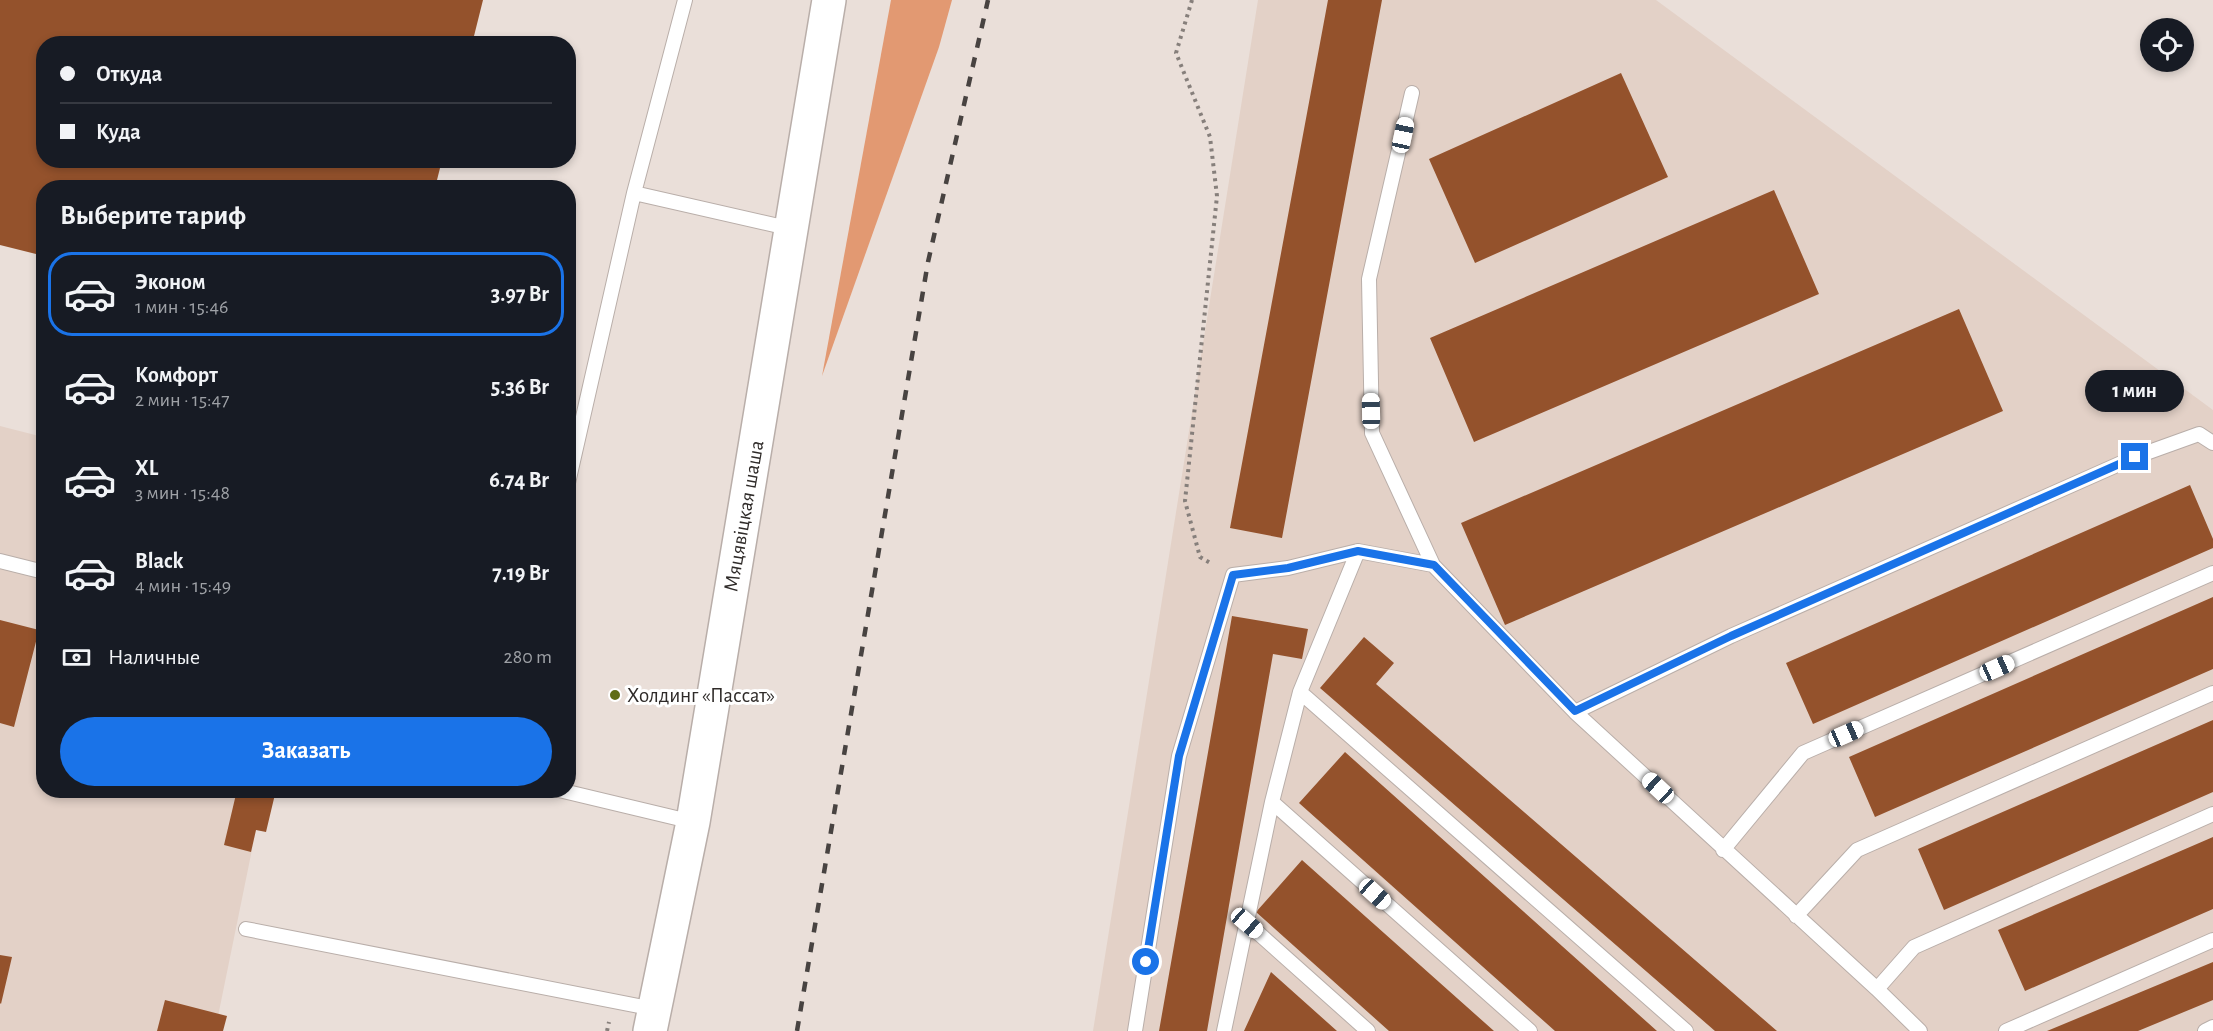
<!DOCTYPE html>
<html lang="ru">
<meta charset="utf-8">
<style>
:root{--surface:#171b24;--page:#20242c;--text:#f1f3f6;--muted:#9ea1a6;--line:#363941;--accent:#1a73e8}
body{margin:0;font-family:"Alegreya Sans",sans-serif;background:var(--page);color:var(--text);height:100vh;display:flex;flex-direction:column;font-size:22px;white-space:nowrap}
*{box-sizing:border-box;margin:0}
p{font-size:20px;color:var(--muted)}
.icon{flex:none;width:33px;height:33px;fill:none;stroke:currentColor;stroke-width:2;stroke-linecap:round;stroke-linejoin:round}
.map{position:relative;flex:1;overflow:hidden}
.drawer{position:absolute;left:36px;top:180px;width:540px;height:618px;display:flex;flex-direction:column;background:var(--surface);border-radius:24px;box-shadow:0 3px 9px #0003}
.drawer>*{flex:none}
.top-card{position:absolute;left:36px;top:36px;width:540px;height:132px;border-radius:24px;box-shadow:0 3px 9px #0003;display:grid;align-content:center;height:132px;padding:0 24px;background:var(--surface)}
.controls{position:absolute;left:2140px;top:18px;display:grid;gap:12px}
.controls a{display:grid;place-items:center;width:54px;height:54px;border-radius:50%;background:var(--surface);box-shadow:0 3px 9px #0003;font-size:30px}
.end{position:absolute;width:27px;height:27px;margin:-14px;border:8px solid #1a73e8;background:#fff;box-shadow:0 0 0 3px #fff}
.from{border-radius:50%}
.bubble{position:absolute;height:42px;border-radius:21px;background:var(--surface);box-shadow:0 3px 9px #0003;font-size:20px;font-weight:700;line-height:42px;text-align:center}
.car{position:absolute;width:18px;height:36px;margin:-18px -9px;border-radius:8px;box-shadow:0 0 4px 2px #0007;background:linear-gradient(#fff 24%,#345 0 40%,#fff 0 76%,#345 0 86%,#fff 0)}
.top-card b{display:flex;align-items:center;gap:21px;height:57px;font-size:22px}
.top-card b+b{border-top:2px solid var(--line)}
.top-card i{width:15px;height:15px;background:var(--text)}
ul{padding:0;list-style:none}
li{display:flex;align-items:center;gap:18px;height:84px;margin:0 12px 9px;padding:0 12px;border:3px solid transparent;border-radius:24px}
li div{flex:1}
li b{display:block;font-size:22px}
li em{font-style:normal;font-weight:700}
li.current{border-color:var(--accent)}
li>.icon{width:54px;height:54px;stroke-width:1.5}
h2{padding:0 24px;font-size:27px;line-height:72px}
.pay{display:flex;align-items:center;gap:15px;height:66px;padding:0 24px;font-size:22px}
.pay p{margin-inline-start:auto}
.button{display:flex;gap:12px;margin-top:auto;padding:12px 24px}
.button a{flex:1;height:69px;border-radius:36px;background:var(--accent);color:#fff;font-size:24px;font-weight:700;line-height:69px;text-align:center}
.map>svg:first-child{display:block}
</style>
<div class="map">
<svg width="2213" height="1031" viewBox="0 0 2213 1031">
<rect width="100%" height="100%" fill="#eadfd9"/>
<path fill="#e3d1c7" d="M 1258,0 L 1656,0 L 2213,410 L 2213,1031 L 1093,1031 Z
M 0,426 L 43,437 L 44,790 L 242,791 L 256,830 L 215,1031 L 0,1031 Z"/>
<path fill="#e29972" d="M 891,0 L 952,0 L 939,47 L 822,376 Z"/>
<path fill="#94522c" d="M 0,0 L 483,0 L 472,44 L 44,44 L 44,160 L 442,160 L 435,188 L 44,188 L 44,256 L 0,245 Z
M 1328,0 L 1382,0 L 1282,538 L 1230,528 Z
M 1621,73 L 1668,177 L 1475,263 L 1429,159 Z
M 1774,190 L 1819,294 L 1474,442 L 1430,338 Z
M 1959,309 L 2003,411 L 1505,625 L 1461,523 Z
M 2190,485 L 2213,539 L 2213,548 L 1813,724 L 1786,663 Z
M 2213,597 L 2213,669 L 1875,817 L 1849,757 Z
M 1232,616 L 1308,629 L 1302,659 L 1273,654 L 1207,1031 L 1159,1031 Z
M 0,620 L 39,630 L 14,727 L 0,723 Z
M 1364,637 L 1394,663 L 1376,684 L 1777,1031 L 1715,1031 L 1320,688 Z
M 2213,720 L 2213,792 L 1944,910 L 1918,849 Z
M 1345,752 L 1657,1031 L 1555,1031 L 1299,803 Z
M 237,790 L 276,790 L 266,832 L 256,830 L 251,852 L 224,845 Z
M 2213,837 L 2213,909 L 2025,991 L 1998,930 Z
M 1302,860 L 1494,1031 L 1389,1031 L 1256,912 Z
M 0,955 L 12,957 L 1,1004 L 0,1003 Z
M 2213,962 L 2213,1000 L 2138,1031 L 2047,1031 Z
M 1271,972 L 1337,1031 L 1244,1031 Z
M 165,1000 L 227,1016 L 223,1031 L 157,1031 Z"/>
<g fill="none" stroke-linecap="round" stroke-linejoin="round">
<g stroke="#b9aea9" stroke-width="16">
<path id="lane" d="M 1412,93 L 1369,279 L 1372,433 L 1433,565
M 634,193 L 792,229
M 568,483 L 634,193 L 685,0
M 0,561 L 44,572
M 1300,692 L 1686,1031
M 1575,712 L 1731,636 L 2135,457 L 2199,434 L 2213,443
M 559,790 L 693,822
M 1272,802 L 1530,1031
M 1723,850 L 1803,753 L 2213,573
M 1796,916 L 1857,850 L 2213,693
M 1247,923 L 1368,1031
M 246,929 L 654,1009
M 1877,989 L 1914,947 L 2213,814
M 1135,1031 L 1179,756 L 1233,575 L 1288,568 L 1358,551
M 1224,1031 L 1272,802 L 1300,692 L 1358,551 L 1433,565 L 1575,712 L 1877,989 L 1920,1031
M 2006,1031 L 2213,940
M 2205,1031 L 2213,1027"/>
</g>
<g stroke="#b9aea9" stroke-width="36">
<path id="secondary" d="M 650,1031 L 693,822 L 829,0"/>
</g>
<path stroke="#867f7b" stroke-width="4" stroke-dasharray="3 4.5" stroke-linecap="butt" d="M 1192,0 L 1176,53 L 1210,137 L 1217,196 L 1185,501 L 1200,557 L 1212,564
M 607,1031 L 609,1022"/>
<use href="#lane" stroke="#fff" stroke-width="14"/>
<use href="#secondary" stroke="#fff" stroke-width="33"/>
<path stroke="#484341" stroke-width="4.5" stroke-dasharray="10 10" stroke-linecap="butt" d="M 797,1031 L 928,262 L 988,0"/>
</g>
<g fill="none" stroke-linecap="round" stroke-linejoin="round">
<path stroke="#1a73e8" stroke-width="8" d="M 1146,962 L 1179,756 L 1233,575 L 1288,568 L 1358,551 L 1434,565 L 1575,711 L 1731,636 L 2135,457"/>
</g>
<circle fill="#606d15" stroke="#fff" stroke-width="2" cx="615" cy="695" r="6"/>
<g text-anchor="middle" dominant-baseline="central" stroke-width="6" stroke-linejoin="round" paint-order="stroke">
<g font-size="21" fill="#2f2b29" stroke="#fff">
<text transform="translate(744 516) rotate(-80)">Мяцявіцкая шаша</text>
</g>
<g font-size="21" fill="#2f2b29" stroke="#fff" text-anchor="start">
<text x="627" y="695">Холдинг «Пассат»</text>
</g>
</g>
</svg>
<div class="controls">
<a><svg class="icon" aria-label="locate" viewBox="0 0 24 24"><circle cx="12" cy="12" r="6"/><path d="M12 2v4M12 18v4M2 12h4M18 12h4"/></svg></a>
</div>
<i class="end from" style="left:1146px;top:962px"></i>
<i class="end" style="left:2135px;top:457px"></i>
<div class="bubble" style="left:2085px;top:370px;width:99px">1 мин</div>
<i class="car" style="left:1403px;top:135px;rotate:12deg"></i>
<i class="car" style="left:1371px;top:411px;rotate:359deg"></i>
<i class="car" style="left:1997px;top:668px;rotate:66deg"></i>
<i class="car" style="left:1846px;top:734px;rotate:66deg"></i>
<i class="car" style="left:1658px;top:788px;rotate:313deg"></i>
<i class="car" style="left:1375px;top:894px;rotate:132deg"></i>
<i class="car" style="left:1247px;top:923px;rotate:131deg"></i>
<div class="top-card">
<b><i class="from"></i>Откуда</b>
<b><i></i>Куда</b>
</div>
<section class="drawer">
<h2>Выберите тариф</h2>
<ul>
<li class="current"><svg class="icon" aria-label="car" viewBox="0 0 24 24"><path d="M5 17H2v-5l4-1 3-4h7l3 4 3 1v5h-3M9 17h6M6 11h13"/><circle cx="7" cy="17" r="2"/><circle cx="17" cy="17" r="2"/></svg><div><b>Эконом</b><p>1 мин · 15:46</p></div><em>3.97 Br</em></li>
<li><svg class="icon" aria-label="car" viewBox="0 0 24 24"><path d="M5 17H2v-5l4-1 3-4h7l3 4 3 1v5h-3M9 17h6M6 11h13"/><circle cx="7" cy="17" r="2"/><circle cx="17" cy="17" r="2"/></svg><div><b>Комфорт</b><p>2 мин · 15:47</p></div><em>5.36 Br</em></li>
<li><svg class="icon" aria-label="car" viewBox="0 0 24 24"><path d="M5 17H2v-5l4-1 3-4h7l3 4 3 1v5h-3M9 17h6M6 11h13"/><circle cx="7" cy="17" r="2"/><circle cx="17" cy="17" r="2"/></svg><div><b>XL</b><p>3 мин · 15:48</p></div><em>6.74 Br</em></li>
<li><svg class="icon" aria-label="car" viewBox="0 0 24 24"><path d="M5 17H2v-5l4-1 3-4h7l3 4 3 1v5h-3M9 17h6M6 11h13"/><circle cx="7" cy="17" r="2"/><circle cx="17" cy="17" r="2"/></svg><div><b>Black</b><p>4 мин · 15:49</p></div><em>7.19 Br</em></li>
</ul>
<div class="pay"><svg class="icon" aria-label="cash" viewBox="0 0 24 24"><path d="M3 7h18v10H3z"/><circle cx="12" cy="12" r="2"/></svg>Наличные<p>280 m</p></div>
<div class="button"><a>Заказать</a></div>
</section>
</div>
